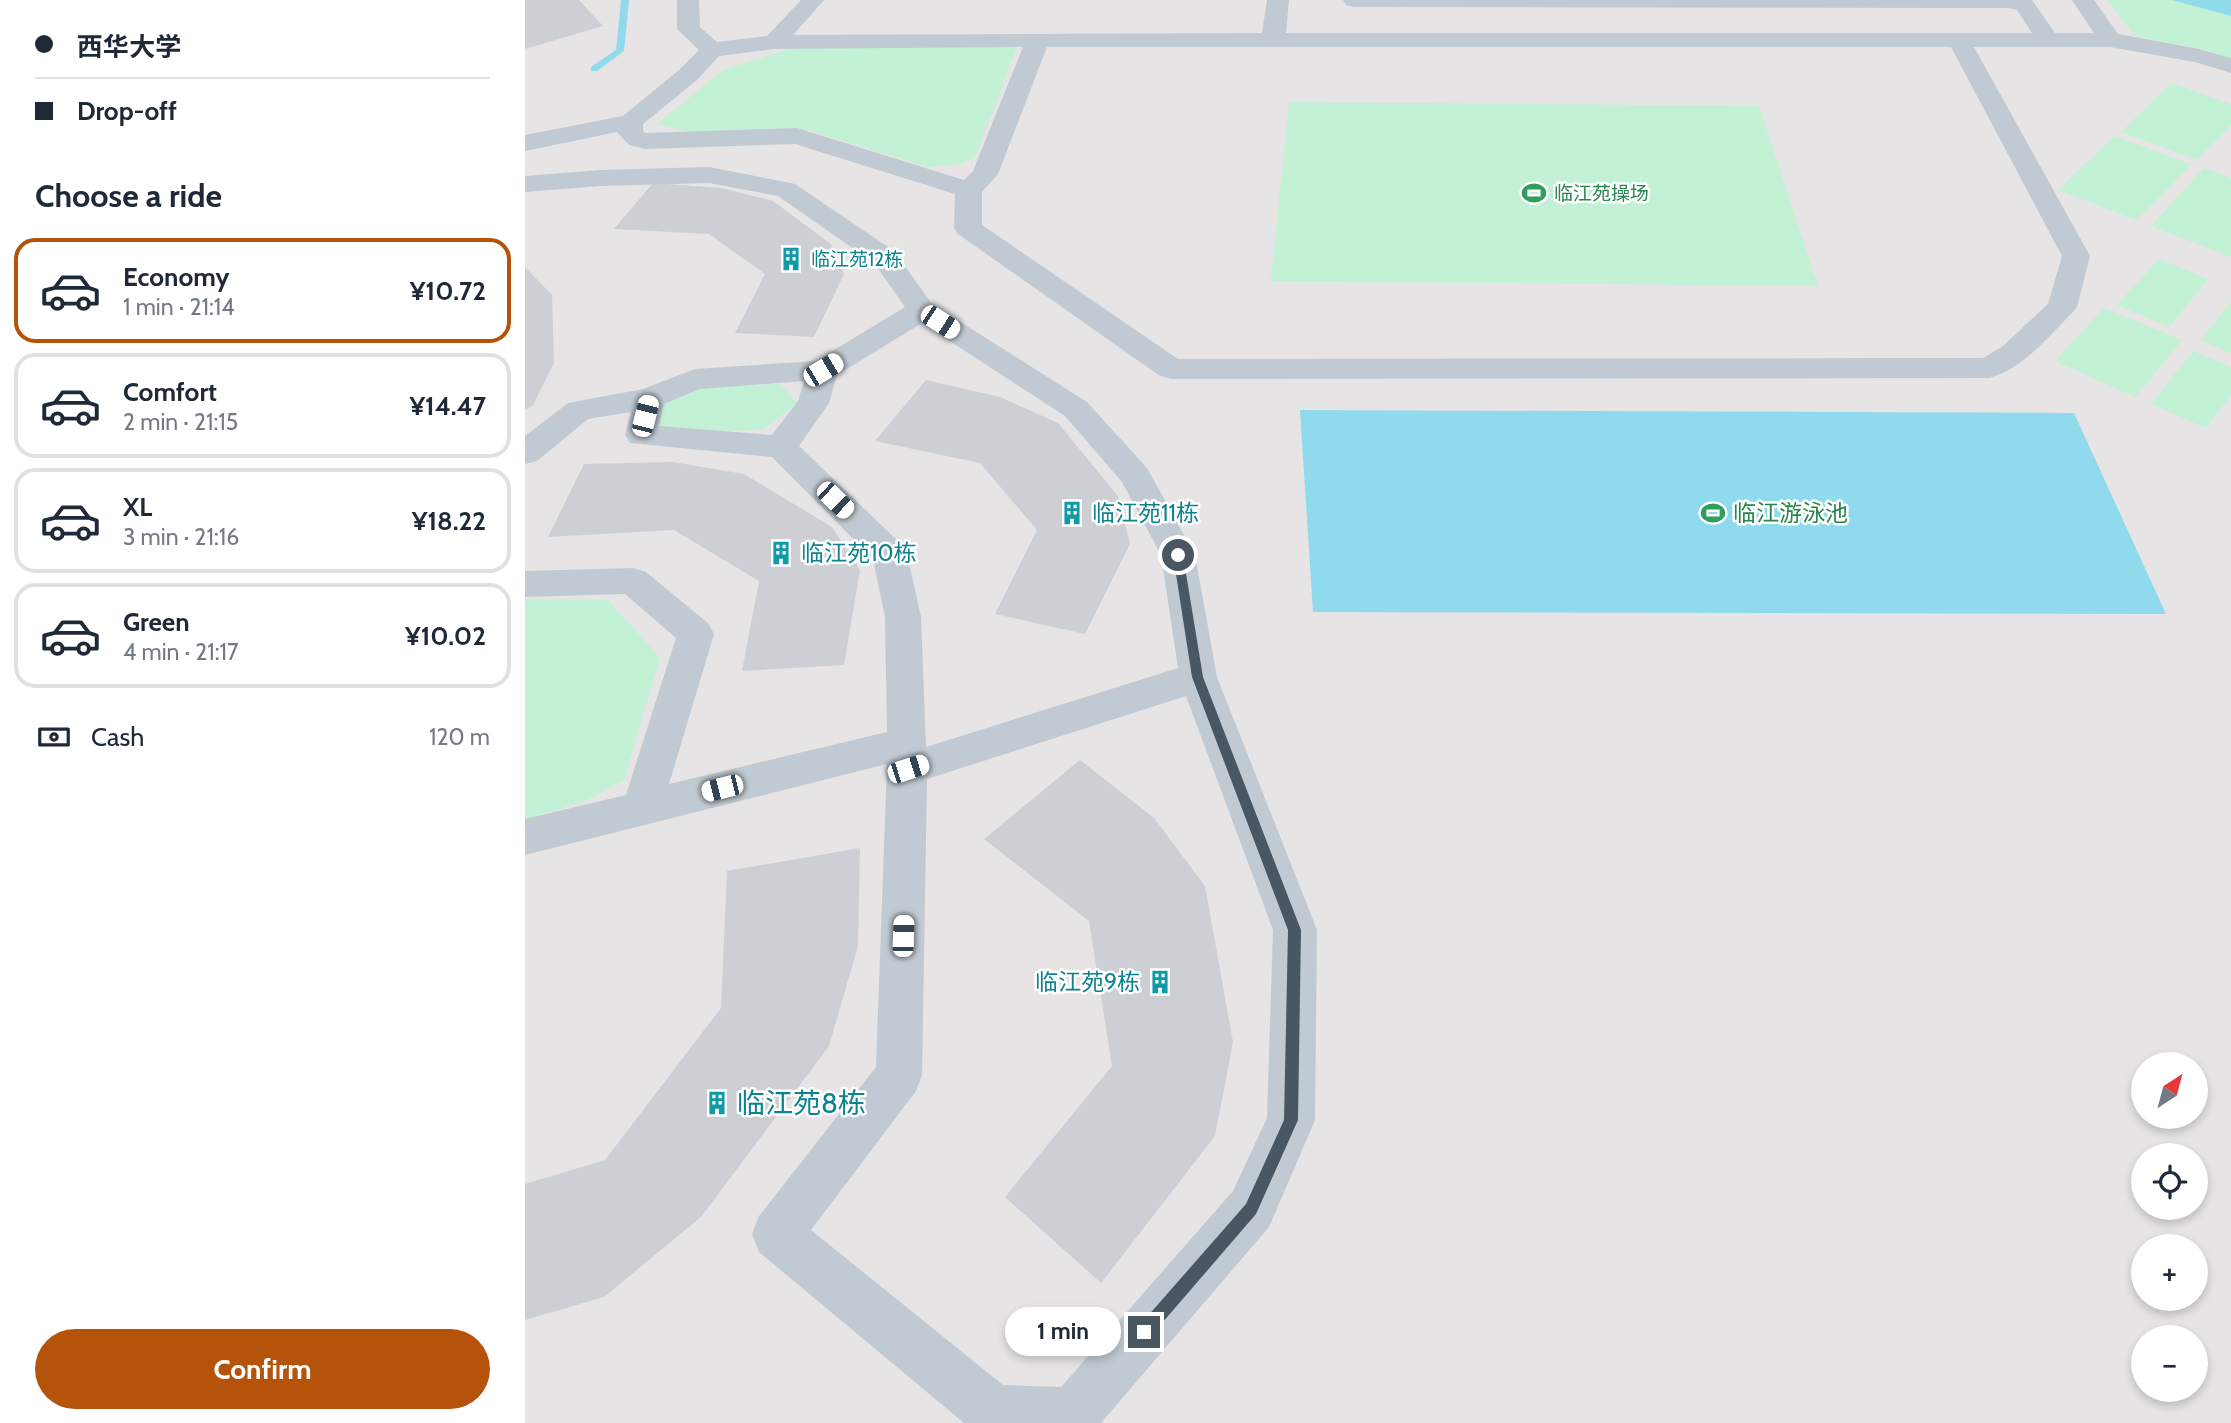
<!DOCTYPE html>
<meta charset="utf-8">
<style>
:root{--surface:#fff;--page:#f2f2f3;--text:#1f2937;--muted:#747a83;--line:#e0e1e3;--accent:#b45309}
body{margin:0;font-family:Cabin,"Noto Sans SC",sans-serif;background:var(--page);color:var(--text);height:100vh;display:flex;flex-direction:column;font-size:26px;white-space:nowrap}
*{box-sizing:border-box;margin:0}
p{font-size:23px;color:var(--muted)}
.icon{flex:none;width:38px;height:38px;fill:none;stroke:currentColor;stroke-width:2;stroke-linecap:round;stroke-linejoin:round}
.map{position:relative;flex:1;overflow:hidden}
.sheet{display:flex;flex-direction:column;background:var(--surface);width:525px}
.sheet>*{flex:none}
.top-card{display:grid;align-content:center;height:154px;padding:0 35px;background:var(--surface)}
.needle{width:46px;rotate:36deg}
.buttons{position:absolute;left:1606px;top:1052px;display:grid;gap:14px}
.buttons a{display:grid;place-items:center;width:77px;height:77px;border-radius:50%;background:var(--surface);box-shadow:0 4px 10px #0003;font-size:35px}
.end{position:absolute;width:32px;height:32px;margin:-16px;border:9px solid #4a5661;background:#fff;box-shadow:0 0 0 4px #fff}
.from{border-radius:50%}
.bubble{position:absolute;height:49px;border-radius:24px;background:var(--surface);box-shadow:0 4px 10px #0003;font-size:23px;font-weight:700;line-height:49px;text-align:center}
.car{position:absolute;width:21px;height:42px;margin:-21px -10px;border-radius:9px;box-shadow:0 0 5px 2px #0007;background:linear-gradient(#fff 24%,#345 0 40%,#fff 0 76%,#345 0 86%,#fff 0)}
.top-card b{display:flex;align-items:center;gap:24px;height:66px;font-size:26px}
.top-card b+b{border-top:2px solid var(--line)}
.top-card i{width:18px;height:18px;background:var(--text)}
ul{padding:0;list-style:none}
li{display:flex;align-items:center;gap:21px;height:105px;margin:0 14px 10px;padding:0 21px;border:4px solid var(--line);border-radius:21px}
li div{flex:1}
li b{display:block;font-size:26px}
li em{font-style:normal;font-weight:700}
li.on{border-color:var(--accent)}
li>.icon{width:63px;height:63px;stroke-width:1.5}
h2{padding:0 35px;font-size:32px;line-height:84px}
.pay{display:flex;align-items:center;gap:18px;height:77px;padding:0 35px;font-size:26px}
.pay p{margin-inline-start:auto}
.button{display:flex;gap:14px;margin-top:auto;padding:14px 35px}
.button a{flex:1;height:80px;border-radius:42px;background:var(--accent);color:#fff;font-size:28px;font-weight:700;line-height:80px;text-align:center}
main{display:flex;flex:1;min-height:0}
.map>svg:first-child{display:block}
</style>
<main>
<section class="sheet">
<div class="top-card">
<b><i class="from"></i>西华大学</b>
<b><i></i>Drop-off</b>
</div>
<h2>Choose a ride</h2>
<ul>
<li class="on"><svg class="icon" aria-label="car" viewBox="0 0 24 24"><path d="M5 17H2v-5l4-1 3-4h7l3 4 3 1v5h-3M9 17h6M6 11h13"/><circle cx="7" cy="17" r="2"/><circle cx="17" cy="17" r="2"/></svg><div><b>Economy</b><p>1 min · 21:14</p></div><em>¥10.72</em></li>
<li><svg class="icon" aria-label="car" viewBox="0 0 24 24"><path d="M5 17H2v-5l4-1 3-4h7l3 4 3 1v5h-3M9 17h6M6 11h13"/><circle cx="7" cy="17" r="2"/><circle cx="17" cy="17" r="2"/></svg><div><b>Comfort</b><p>2 min · 21:15</p></div><em>¥14.47</em></li>
<li><svg class="icon" aria-label="car" viewBox="0 0 24 24"><path d="M5 17H2v-5l4-1 3-4h7l3 4 3 1v5h-3M9 17h6M6 11h13"/><circle cx="7" cy="17" r="2"/><circle cx="17" cy="17" r="2"/></svg><div><b>XL</b><p>3 min · 21:16</p></div><em>¥18.22</em></li>
<li><svg class="icon" aria-label="car" viewBox="0 0 24 24"><path d="M5 17H2v-5l4-1 3-4h7l3 4 3 1v5h-3M9 17h6M6 11h13"/><circle cx="7" cy="17" r="2"/><circle cx="17" cy="17" r="2"/></svg><div><b>Green</b><p>4 min · 21:17</p></div><em>¥10.02</em></li>
</ul>
<div class="pay"><svg class="icon" aria-label="cash" viewBox="0 0 24 24"><path d="M3 7h18v10H3z"/><circle cx="12" cy="12" r="2"/></svg>Cash<p>120 m</p></div>
<div class="button"><a>Confirm</a></div>
</section>
<div class="map">
<svg width="1706" height="1423" viewBox="0 0 1706 1423">
<rect width="100%" height="100%" fill="#f5f3f3"/>
<path fill="#e6e4e5" fill-rule="evenodd" d="M 0,0 L 1706,0 L 1706,1423 L 0,1423 ZM 1619,1064 L 1671,1064 L 1671,1116 L 1619,1116 ZM 1619,1155 L 1671,1155 L 1671,1208 L 1619,1208 ZM 1619,1246 L 1671,1246 L 1671,1298 L 1619,1298 ZM 1619,1337 L 1671,1337 L 1671,1390 L 1619,1390 Z"/>
<path fill="#c3f1d5" d="M 1582,0 L 1647,0 L 1706,16 L 1706,58 L 1680,50 L 1611,37 Z
M 270,47 L 492,47 L 450,157 L 436,164 L 402,167 L 283,130 L 164,132 L 132,124 L 198,70 Z
M 1646,83 L 1706,104 L 1706,125 L 1672,160 L 1596,132 Z
M 764,102 L 1234,106 L 1293,286 L 746,281 Z
M 1589,136 L 1666,164 L 1612,220 L 1533,190 Z
M 1679,168 L 1706,178 L 1706,257 L 1626,226 Z
M 1634,259 L 1683,279 L 1644,327 L 1592,305 Z
M 1706,302 L 1706,353 L 1675,340 Z
M 1579,308 L 1657,340 L 1610,397 L 1530,361 Z
M 1668,351 L 1706,367 L 1706,395 L 1681,428 L 1626,404 Z
M 255,384 L 272,403 L 238,430 L 126,432 L 136,401 L 166,387 Z
M 0,599 L 83,600 L 135,658 L 99,780 L 62,800 L 0,820 Z"/>
<path fill="#90daee" d="M 1647,0 L 1706,0 L 1706,16 Z
M 775,410 L 1549,413 L 1641,614 L 788,612 Z"/>
<g fill="none" stroke-linecap="round" stroke-linejoin="round">
<path fill="#90daee" fill-rule="evenodd" d="M 96,0 L 104,0 L 99,51 L 72,71 L 66,71 L 66,67 L 91,50 Z"/>
</g>
<path fill="#cdcfd5" d="M 0,0 L 54,0 L 78,26 L 0,49 Z
M 128,183 L 196,188 L 248,201 L 306,244 L 319,274 L 289,337 L 210,333 L 240,274 L 184,234 L 89,229 Z
M 0,267 L 27,295 L 29,363 L 8,405 L 0,410 Z
M 401,380 L 475,397 L 533,423 L 593,496 L 605,544 L 560,634 L 470,614 L 512,530 L 455,463 L 350,441 Z
M 148,462 L 219,474 L 307,527 L 335,570 L 319,665 L 217,671 L 234,581 L 149,530 L 23,537 L 59,464 Z
M 555,760 L 629,818 L 680,886 L 708,1042 L 690,1136 L 576,1283 L 480,1197 L 587,1066 L 564,921 L 459,839 Z
M 335,848 L 333,946 L 304,1046 L 176,1217 L 79,1297 L 0,1320 L 0,1184 L 80,1160 L 196,1008 L 202,871 Z"/>
<g fill="none" stroke-linecap="round" stroke-linejoin="round">
<path fill="#c1cad2" fill-rule="evenodd" d="M 152,0 L 174,0 L 175,27 L 192,42 L 242,36 L 276,0 L 299,0 L 268,35 L 737,33 L 742,0 L 764,0 L 761,33 L 1507,33 L 1492,10 L 1484,8 L 829,7 L 821,5 L 818,0 L 1507,0 L 1530,33 L 1569,33 L 1547,0 L 1569,0 L 1593,34 L 1674,49 L 1706,58 L 1706,73 L 1670,62 L 1585,47 L 1449,47 L 1565,256 L 1552,307 L 1547,313 C 1523,337 1498,369 1464,378 L 646,379 L 635,376 L 433,234 L 429,228 L 430,194 L 270,144 L 120,149 L 104,145 L 92,132 L 0,151 L 0,135 L 98,116 L 154,70 L 174,50 L 152,29 ZM 498,47 L 448,171 L 439,180 L 272,128 L 121,133 L 118,131 L 118,124 L 172,80 L 194,56 L 249,49 ZM 522,47 L 1426,47 L 1537,256 L 1523,304 L 1478,346 L 1458,358 L 653,359 L 457,225 L 457,192 L 473,174 Z
M 184,167 L 270,184 L 369,251 L 407,304 L 562,402 L 622,468 L 670,555 L 692,677 L 792,930 L 790,1120 L 744,1227 L 576,1423 L 439,1423 L 234,1252 L 227,1234 L 234,1216 L 351,1067 L 362,764 L 0,855 L 0,819 L 101,795 L 151,638 L 100,594 L 0,597 L 0,571 L 108,568 L 121,572 L 184,624 L 189,634 L 144,784 L 362,732 L 360,617 L 348,559 L 247,457 L 105,443 L 100,435 L 106,412 L 63,419 L 12,461 L 0,464 L 0,436 L 43,403 L 118,389 L 170,369 L 291,361 L 380,307 L 349,263 L 253,196 L 184,183 L 75,186 L 0,192 L 0,176 L 75,170 ZM 397,323 L 540,416 L 597,482 L 636,555 L 653,668 L 401,747 L 396,617 L 382,554 L 377,545 L 274,446 L 304,403 L 312,375 ZM 279,381 L 273,401 L 247,435 L 134,426 L 139,404 L 175,389 ZM 661,696 L 748,930 L 742,1118 L 708,1191 L 536,1387 L 478,1385 L 286,1230 L 391,1091 L 397,1075 L 402,779 Z"/>
</g>
<path fill="#4a5661" d="M 653,551 L 658,555 L 678,677 L 776,930 L 773,1120 L 731,1214 L 625,1337 L 619,1340 L 614,1337 L 612,1332 L 614,1326 L 721,1204 L 759,1120 L 763,930 L 667,677 L 648,555 Z"/>
<defs>
<g id="stadium-bare" transform="scale(1.89)"><path d="M0-5a6.5 5 0 1 0 0 10a6.5 5 0 1 0 0-10ZM-3.5-1.8h7v3.6h-7Z" fill="#2e9e5b" stroke="#fff" stroke-width="2.5" paint-order="stroke"/></g>
<g id="building-bare" transform="scale(1.89)"><path d="M-4-6H4V6H1V3H-1V6H-4ZM-2.5-4.3h1.7v1.8h-1.7ZM.8-4.3h1.7v1.8H.8ZM-2.5-1h1.7V.8h-1.7ZM.8-1h1.7V.8H.8Z" fill="#0f9aa8" stroke="#fff" stroke-width="2.5" paint-order="stroke"/></g>
</defs>
<g fill-rule="evenodd">
<use href="#stadium-bare" x="1009" y="193"/>
<use href="#building-bare" x="266" y="259"/>
<use href="#building-bare" x="547" y="513"/>
<use href="#stadium-bare" x="1188" y="513"/>
<use href="#building-bare" x="256" y="553"/>
<use href="#building-bare" x="635" y="982"/>
<use href="#building-bare" x="192" y="1103"/>
</g>
<g text-anchor="middle" dominant-baseline="central" stroke-width="5" stroke-linejoin="round" paint-order="stroke">
<g font-size="19" fill="#27864d" stroke="#fff" text-anchor="start">
<text x="1029" y="193">临江苑操场</text>
</g>
<g font-size="19" fill="#0d838f" stroke="#fff" text-anchor="start">
<text x="286" y="259">临江苑12栋</text>
</g>
<g font-size="23" fill="#0d838f" stroke="#fff" text-anchor="start">
<text x="567" y="513">临江苑11栋</text>
<text x="276" y="553">临江苑10栋</text>
<text x="615" y="982" text-anchor="end">临江苑9栋</text>
</g>
<g font-size="23" fill="#27864d" stroke="#fff" text-anchor="start">
<text x="1208" y="513">临江游泳池</text>
</g>
<g font-size="28" fill="#0d838f" stroke="#fff" text-anchor="start">
<text x="212" y="1103">临江苑8栋</text>
</g>
</g>
</svg>
<div class="buttons">
<a><svg class="needle" viewBox="-14 -14 28 28"><path d="M0-13l5 13h-10z" fill="#e53935"/><path d="M0 13l5-13h-10z" fill="#747a83"/></svg></a>
<a><svg class="icon" aria-label="locate" viewBox="0 0 24 24"><circle cx="12" cy="12" r="6"/><path d="M12 2v4M12 18v4M2 12h4M18 12h4"/></svg></a>
<a>+</a>
<a>−</a>
</div>
<i class="end from" style="left:653px;top:555px"></i>
<i class="end" style="left:619px;top:1332px"></i>
<div class="bubble" style="left:480px;top:1307px;width:116px">1 min</div>
<i class="car" style="left:415px;top:322px;rotate:123deg"></i>
<i class="car" style="left:298px;top:370px;rotate:59deg"></i>
<i class="car" style="left:120px;top:416px;rotate:14deg"></i>
<i class="car" style="left:310px;top:500px;rotate:134deg"></i>
<i class="car" style="left:383px;top:769px;rotate:72deg"></i>
<i class="car" style="left:197px;top:788px;rotate:256deg"></i>
<i class="car" style="left:378px;top:936px;rotate:2deg"></i>
</div>
</main>
